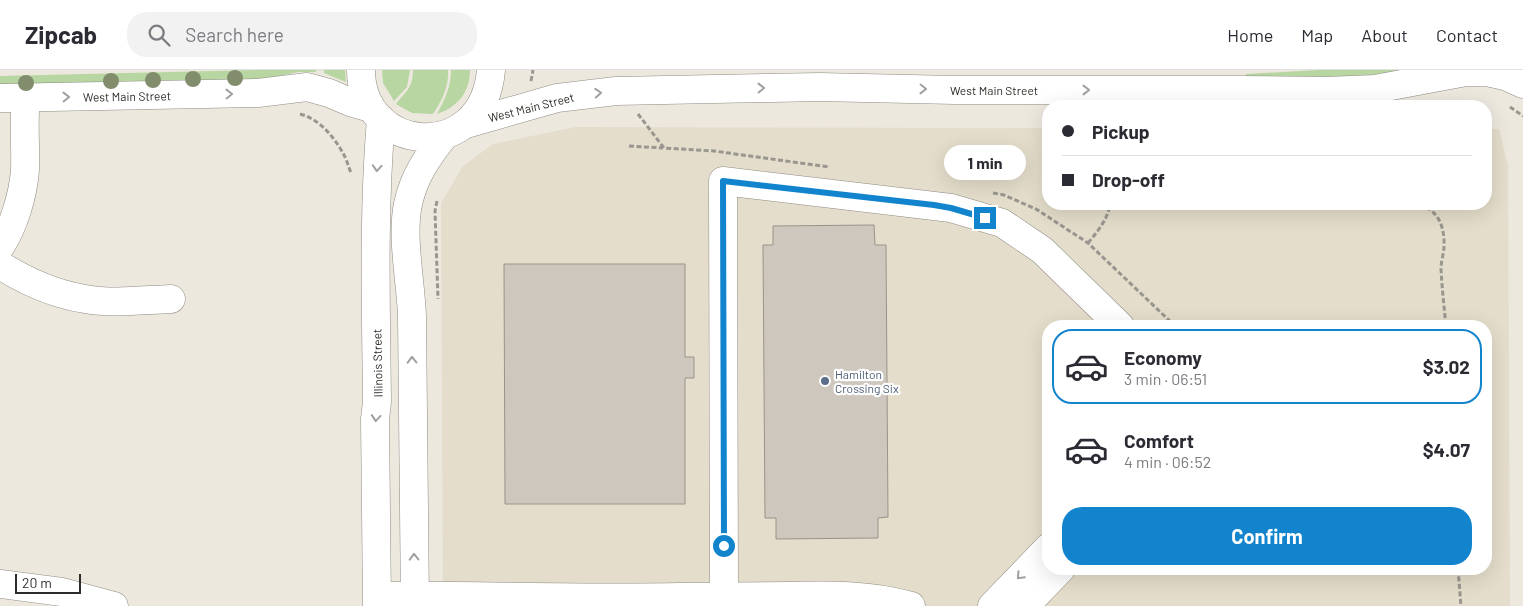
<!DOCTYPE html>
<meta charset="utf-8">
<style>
:root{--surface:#fff;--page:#f2f2f3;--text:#2b2b33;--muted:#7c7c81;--line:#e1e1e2;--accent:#1184cd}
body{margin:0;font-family:Barlow,sans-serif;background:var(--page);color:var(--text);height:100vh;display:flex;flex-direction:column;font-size:19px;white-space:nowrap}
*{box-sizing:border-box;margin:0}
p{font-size:16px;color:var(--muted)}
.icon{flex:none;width:28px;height:28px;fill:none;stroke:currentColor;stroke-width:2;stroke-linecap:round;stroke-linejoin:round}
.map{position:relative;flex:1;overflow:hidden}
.side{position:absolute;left:1042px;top:250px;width:450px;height:255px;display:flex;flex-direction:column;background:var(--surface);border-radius:20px;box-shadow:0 5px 20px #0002}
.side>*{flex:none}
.hud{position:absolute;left:1042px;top:30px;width:450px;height:110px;border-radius:20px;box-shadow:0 5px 20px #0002;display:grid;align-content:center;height:110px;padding:0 20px;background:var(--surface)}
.scale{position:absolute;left:15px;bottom:12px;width:66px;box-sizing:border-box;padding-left:5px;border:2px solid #2e2c28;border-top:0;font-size:14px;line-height:18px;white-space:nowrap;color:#2e2c28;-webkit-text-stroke:4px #fff;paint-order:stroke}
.end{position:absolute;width:22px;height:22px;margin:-11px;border:6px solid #1184cd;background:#fff;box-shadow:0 0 0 2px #fff}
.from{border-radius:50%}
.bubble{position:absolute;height:35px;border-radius:18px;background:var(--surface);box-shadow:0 5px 20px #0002;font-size:16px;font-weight:700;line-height:35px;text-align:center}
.hud b{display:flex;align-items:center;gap:18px;height:48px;font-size:19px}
.hud b+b{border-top:1px solid var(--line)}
.hud i{width:12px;height:12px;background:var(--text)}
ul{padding:9px 0 0;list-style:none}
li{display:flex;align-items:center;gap:15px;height:75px;margin:0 10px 8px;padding:0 10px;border:2px solid transparent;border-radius:20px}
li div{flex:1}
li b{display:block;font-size:19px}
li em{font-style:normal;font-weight:700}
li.selected{border-color:var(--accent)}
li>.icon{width:45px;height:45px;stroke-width:1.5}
.button{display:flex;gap:10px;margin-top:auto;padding:10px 20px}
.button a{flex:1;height:58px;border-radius:20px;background:var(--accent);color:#fff;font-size:20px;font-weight:700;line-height:58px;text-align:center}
header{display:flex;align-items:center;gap:30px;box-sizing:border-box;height:70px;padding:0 25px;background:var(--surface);border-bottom:1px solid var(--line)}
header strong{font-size:24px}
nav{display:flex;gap:28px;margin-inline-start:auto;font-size:18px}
.search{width:350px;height:45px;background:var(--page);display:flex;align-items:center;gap:12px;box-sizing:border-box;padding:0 18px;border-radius:20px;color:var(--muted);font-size:19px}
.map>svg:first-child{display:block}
</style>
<header>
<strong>Zipcab</strong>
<div class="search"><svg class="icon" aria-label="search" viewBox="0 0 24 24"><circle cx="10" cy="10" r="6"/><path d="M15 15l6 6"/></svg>Search here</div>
<nav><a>Home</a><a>Map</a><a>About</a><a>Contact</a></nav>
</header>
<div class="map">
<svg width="1523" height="536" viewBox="0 0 1523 536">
<rect width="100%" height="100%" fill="#ece8de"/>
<path fill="#e4ddcb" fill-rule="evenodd" d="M 575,57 L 1049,58 L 1049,134 L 1486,134 L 1486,59 L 1499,59 L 1508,96 L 1510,536 L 443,536 L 441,133 L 463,96 L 493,74 ZM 1049,256 L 1486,256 L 1486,499 L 1049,499 Z"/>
<path fill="#b8d6a2" d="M 258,0 L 316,0 L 316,2 L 298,2 L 265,9 L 234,12 L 0,18 L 0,6 Z
M 324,0 L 345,0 L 346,12 L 324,3 Z
M 382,0 L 410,0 L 407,17 L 394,31 L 383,13 Z
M 413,0 L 448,0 C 449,17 442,30 433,44 L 412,43 L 396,34 C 406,21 413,18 413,0 Z
M 451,0 L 470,0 C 470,22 458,37 437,44 C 445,29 451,17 451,0 Z
M 1318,0 L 1409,0 L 1353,7 L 1246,6 L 1246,4 Z"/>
<path fill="#cdc7be" stroke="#99938a" d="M 874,155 L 875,175 L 886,175 L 888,447 L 878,448 L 878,468 L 776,469 L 776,448 L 765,448 L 763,175 L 773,175 L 773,156 Z
M 504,194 L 685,194 L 685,287 L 694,287 L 694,308 L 685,308 L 685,434 L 505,434 Z"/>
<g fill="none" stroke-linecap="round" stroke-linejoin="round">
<g stroke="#8f8b82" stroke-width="29">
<path id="minor" d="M 361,0 C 361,84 483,95 491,0
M 0,28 L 258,23 L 307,17 L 329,23 L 350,32 L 371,38
M 466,54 L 557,28 L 616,21 L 819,17 L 955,20 L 1240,20 L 1326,21 L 1375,19 L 1466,2 L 1487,2 L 1505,6 L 1523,14
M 0,177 C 14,156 23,125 25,100 C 26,76 23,52 26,27
M 0,195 C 27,212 54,224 85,229 C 113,234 143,230 171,229
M 0,514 L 62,522 L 114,536
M 377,526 C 478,525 579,529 680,527 C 716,527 751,526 787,526 C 828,525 871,524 911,536
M 724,527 L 723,111 L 951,138 L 1002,153 L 1042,180 L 1120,256
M 377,536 L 375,349 L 377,332 C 376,237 373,143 381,49
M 415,536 C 414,440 413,344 412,247 C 411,212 401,168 408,134 C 414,106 428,86 445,65
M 992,536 L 1049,477
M 1025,536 L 1061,499"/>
</g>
<path stroke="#99968f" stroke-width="3" stroke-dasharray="5 2.5" stroke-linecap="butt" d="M 531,11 L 533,0
M 1510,37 L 1523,46
M 300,44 C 320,49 336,69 345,87 C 348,93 349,100 352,104
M 638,44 L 664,78 L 714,81 L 829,97
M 629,76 L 663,78
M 993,123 L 1004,125 L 1036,139 L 1088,173 L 1175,256
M 437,131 L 435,141 L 438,229
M 1337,134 C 1360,141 1387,135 1410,134 C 1435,134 1445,153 1444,176 C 1444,183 1441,191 1441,199 C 1442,218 1444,237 1446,256
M 1088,173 C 1098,161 1108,149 1110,134
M 1458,499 L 1461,536"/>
<use href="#minor" stroke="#fff" stroke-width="28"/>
</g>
<g fill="#818d6c">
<circle cx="235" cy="8" r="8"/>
<circle cx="193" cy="9" r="8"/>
<circle cx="153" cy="10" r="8"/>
<circle cx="111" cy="11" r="8"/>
<circle cx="26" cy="13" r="8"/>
</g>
<defs><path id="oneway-chevron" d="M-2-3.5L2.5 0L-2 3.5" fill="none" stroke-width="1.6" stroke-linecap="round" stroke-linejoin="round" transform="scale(1.25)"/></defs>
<g stroke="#a1a09e">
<use href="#oneway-chevron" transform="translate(761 18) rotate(-1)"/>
<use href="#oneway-chevron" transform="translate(923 19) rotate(1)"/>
<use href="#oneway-chevron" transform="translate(1086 20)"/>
<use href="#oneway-chevron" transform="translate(598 23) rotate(-4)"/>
<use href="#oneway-chevron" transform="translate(229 24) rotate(-1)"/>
<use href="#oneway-chevron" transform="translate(66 27) rotate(-1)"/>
<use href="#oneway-chevron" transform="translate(377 98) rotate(94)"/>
<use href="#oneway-chevron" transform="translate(412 290) rotate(-91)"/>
<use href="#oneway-chevron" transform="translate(376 348) rotate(95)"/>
<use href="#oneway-chevron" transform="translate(414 487) rotate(-91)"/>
<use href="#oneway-chevron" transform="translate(1020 506) rotate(133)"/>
</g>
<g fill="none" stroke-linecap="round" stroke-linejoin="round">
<path stroke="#1184cd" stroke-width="6" d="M 724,476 L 723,111 L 934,135 L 951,138 L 985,148"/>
</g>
<circle fill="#5c6f8a" stroke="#fff" stroke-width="2" cx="825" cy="311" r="5"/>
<g text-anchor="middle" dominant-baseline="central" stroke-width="4.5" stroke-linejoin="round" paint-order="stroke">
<g font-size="12" fill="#2e2c28" stroke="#fff">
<text x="994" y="20">West Main Street</text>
<text transform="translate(127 26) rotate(-1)">West Main Street</text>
<text transform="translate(531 37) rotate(-14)">West Main Street</text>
<text transform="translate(377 293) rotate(-91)">Illinois Street</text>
</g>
<g font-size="12" fill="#4e5e75" stroke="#fff" text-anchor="start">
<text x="835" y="304">Hamilton<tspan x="835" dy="14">Crossing Six</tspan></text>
</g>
</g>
</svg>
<div class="scale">20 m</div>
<i class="end from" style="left:724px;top:476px"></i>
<i class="end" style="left:985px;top:148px"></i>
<div class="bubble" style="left:944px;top:75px;width:82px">1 min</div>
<div class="hud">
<b><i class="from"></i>Pickup</b>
<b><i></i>Drop-off</b>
</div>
<section class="side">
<ul>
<li class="selected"><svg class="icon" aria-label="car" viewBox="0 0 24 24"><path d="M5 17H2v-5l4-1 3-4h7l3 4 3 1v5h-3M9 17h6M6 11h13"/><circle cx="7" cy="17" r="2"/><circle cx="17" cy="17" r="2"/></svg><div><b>Economy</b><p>3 min · 06:51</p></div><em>$3.02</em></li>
<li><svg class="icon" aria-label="car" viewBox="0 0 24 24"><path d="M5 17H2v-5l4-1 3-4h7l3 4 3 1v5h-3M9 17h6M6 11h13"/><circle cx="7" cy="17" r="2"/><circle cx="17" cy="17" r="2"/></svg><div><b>Comfort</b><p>4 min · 06:52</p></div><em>$4.07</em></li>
</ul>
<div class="button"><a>Confirm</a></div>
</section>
</div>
